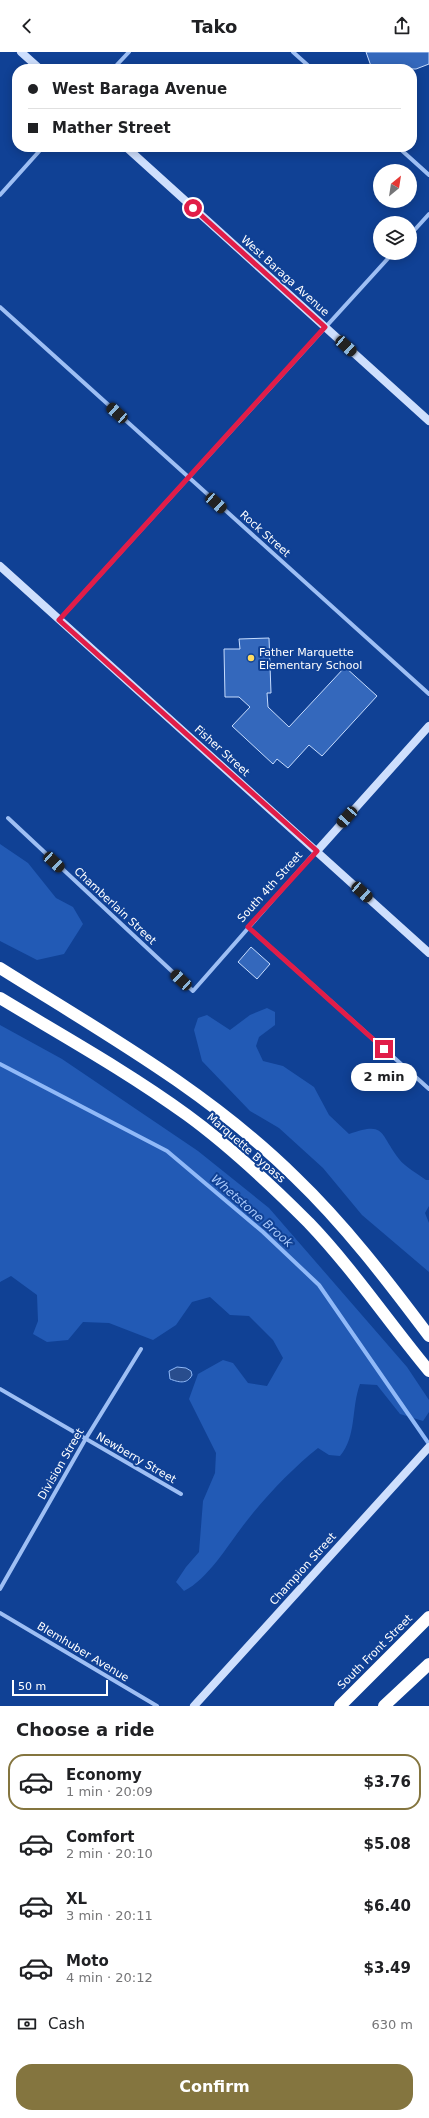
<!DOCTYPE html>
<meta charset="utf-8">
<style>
:root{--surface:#fff;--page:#f2f2f2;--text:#202124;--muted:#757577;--line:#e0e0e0;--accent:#84753f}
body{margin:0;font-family:"DejaVu Sans",sans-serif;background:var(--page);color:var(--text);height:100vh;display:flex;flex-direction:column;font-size:15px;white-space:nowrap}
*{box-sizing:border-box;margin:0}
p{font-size:13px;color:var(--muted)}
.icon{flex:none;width:22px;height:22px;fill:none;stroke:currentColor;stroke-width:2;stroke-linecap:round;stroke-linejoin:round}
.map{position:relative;height:1654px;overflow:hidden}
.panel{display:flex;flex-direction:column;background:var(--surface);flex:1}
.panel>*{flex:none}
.hud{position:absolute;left:12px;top:12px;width:405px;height:88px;border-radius:16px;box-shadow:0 2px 10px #0003;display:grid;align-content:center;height:88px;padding:0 16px;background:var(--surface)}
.needle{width:26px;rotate:30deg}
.buttons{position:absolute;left:373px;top:112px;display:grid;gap:8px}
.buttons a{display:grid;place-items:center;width:44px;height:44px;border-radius:50%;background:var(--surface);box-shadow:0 2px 10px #0003;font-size:20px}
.scale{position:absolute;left:12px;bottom:10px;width:96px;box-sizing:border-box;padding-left:4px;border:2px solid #fff;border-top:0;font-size:11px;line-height:14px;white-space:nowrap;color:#fff;-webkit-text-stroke:3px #104195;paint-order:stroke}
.end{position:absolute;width:18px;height:18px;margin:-9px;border:5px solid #e11d48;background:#fff;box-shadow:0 0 0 2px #fff}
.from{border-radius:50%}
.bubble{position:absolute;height:28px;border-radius:14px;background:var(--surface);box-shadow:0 2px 10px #0003;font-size:13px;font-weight:700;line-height:28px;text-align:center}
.car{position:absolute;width:12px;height:24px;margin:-12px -6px;border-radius:5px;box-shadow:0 0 3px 1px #0007;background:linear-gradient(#222 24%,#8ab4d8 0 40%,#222 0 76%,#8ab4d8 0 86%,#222 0)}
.hud b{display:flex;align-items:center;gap:14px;height:38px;font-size:15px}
.hud b+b{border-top:1px solid var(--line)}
.hud i{width:10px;height:10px;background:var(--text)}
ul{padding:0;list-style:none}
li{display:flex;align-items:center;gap:12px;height:56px;margin:0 8px 6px;padding:0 8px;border:2px solid transparent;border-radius:16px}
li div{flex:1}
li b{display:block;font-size:15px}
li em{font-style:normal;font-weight:700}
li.active{border-color:var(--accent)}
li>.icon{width:36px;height:36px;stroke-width:1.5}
h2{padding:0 16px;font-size:18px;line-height:48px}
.pay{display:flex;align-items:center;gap:10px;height:44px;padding:0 16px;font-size:15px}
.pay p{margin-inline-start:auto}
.cta{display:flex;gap:8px;margin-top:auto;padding:8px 16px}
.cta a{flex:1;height:46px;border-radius:16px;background:var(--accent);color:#fff;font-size:16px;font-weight:700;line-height:46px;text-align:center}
header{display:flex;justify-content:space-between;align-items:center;height:52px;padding:0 16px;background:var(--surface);font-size:18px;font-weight:700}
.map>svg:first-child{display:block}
</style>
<header><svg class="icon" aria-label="back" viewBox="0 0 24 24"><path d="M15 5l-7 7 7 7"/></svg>Tako<svg class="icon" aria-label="share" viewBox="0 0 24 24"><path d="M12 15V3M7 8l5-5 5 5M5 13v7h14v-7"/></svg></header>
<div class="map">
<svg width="429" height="1654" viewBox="0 0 429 1654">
<rect width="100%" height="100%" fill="#104195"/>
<path fill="#225ab5" d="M 0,792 L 28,811 L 56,846 L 73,855 L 83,872 L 64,902 L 37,908 L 0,889 Z
M 267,956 L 275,960 L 275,973 L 259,985 L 256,994 L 263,1009 L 283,1014 L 314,1035 L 329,1063 L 349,1082 C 386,1069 379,1081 399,1107 C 405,1115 418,1122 426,1128 L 429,1128 L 429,1154 L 425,1161 L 429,1171 L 429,1220 L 362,1163 L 323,1116 L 279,1076 L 250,1059 L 202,1009 L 194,978 L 198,966 L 207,963 L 230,978 L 250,963 Z
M 0,973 L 62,1007 L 198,1099 L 269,1156 L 407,1315 L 429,1348 L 429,1360 L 423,1369 L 400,1362 L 377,1333 L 360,1332 C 351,1356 357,1384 340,1404 L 329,1403 L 318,1396 C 295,1414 267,1443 249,1466 C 230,1489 210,1526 184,1539 L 176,1530 L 186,1515 L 199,1500 L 203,1449 L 215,1421 L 216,1401 L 189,1347 L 198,1322 L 223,1308 L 233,1311 L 248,1331 L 267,1334 L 283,1306 L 273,1288 L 249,1264 L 230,1263 L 210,1245 L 192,1250 L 176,1273 L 153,1288 L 109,1271 L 83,1270 L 68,1288 L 47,1290 L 33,1282 L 38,1269 L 37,1243 L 11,1224 L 0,1230 Z"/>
<path fill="#294d8d" stroke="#90b9f8" d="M 177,1315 L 186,1316 L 191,1319 L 192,1323 C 187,1333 178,1330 170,1327 L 169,1319 Z"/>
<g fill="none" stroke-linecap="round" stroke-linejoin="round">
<path stroke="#90b9f8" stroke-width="4" d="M 0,1012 L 167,1099 L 263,1180 L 319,1233 L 429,1392"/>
</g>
<path fill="#3468bc" stroke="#c6dcfe" d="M 366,0 L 429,0 L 429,12 L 416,17 L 372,17 Z
M 269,586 L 271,641 L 267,641 L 268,655 L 289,675 L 345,615 L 377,644 L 322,704 L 309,693 L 288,716 L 277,707 L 273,712 L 232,674 L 250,655 L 239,645 L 225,645 L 224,597 L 240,597 L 239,587 Z
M 251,895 L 270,912 L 257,927 L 238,910 Z"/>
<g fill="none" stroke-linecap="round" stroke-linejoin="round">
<path stroke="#9ebff4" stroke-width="4" d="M 293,0 L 312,17
M 113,17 L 129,0
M 398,95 L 429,123
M 0,143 L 43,95
M 410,183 L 429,162
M 0,255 L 429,642
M 59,568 L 393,201
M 8,766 L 193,939 L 316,799
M 248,875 L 429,1037
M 0,1337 L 181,1442
M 0,1537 L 85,1388 L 141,1297
M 0,1561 L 157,1654"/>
<path stroke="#cedffd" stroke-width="8" d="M 21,0 L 40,17
M 126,95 L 429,369
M 0,514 L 429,901
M 317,799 L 429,674
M 194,1654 L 429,1395"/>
<path stroke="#fff" stroke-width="12" d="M 0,916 C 102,980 209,1040 295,1125 C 345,1173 387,1228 429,1284
M 0,946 C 63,984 128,1020 187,1063 C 231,1095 271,1133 309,1171 C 353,1217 389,1271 429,1319
M 340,1654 L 429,1565
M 384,1654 L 429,1612"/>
</g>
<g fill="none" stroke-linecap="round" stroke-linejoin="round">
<path stroke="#e11d48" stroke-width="5" d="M 193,156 L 325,275 L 59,568 L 317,799 L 248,875 L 384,997"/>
</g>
<circle fill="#ffdc61" stroke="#104195" stroke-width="1.5" cx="251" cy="606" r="4"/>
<g text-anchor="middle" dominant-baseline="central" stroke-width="4" stroke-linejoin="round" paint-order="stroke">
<g font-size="11" fill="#fff" stroke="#104195">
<text transform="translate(285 224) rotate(42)">West Baraga Avenue</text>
<text transform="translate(265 482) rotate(42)">Rock Street</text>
<text transform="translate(222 699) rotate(42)">Fisher Street</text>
<text transform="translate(270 835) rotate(-48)">South 4th Street</text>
<text transform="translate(115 854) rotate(43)">Chamberlain Street</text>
<text transform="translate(246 1096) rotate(41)">Marquette Bypass</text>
<text transform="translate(136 1406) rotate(30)">Newberry Street</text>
<text transform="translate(61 1412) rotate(-60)">Division Street</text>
<text transform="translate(303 1517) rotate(-48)">Champion Street</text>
<text transform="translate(83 1600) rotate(31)">Blemhuber Avenue</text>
<text transform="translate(375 1600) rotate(-45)">South Front Street</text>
</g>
<g font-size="11" fill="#fff" stroke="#104195" text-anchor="start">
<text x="259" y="600">Father Marquette<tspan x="259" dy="13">Elementary School</tspan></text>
</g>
<g font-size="12" font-style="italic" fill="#aacafb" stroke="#104195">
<text transform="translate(252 1159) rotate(41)">Whetstone Brook</text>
</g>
</g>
</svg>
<div class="buttons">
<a><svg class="needle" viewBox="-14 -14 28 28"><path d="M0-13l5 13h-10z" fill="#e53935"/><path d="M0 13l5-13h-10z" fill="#757577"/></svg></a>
<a><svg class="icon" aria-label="layers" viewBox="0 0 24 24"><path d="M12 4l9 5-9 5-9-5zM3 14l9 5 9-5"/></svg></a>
</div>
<div class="scale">50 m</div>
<i class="end from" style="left:193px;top:156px"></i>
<i class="end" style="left:384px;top:997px"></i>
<div class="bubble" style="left:351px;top:1011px;width:66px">2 min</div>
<i class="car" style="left:346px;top:294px;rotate:132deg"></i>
<i class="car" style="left:117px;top:361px;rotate:312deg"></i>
<i class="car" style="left:216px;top:451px;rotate:132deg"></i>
<i class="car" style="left:347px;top:765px;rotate:222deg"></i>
<i class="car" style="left:54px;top:810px;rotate:133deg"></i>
<i class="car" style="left:362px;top:840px;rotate:132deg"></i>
<i class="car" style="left:181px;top:928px;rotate:313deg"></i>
<div class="hud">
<b><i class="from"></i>West Baraga Avenue</b>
<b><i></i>Mather Street</b>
</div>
</div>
<section class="panel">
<h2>Choose a ride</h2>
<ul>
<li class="active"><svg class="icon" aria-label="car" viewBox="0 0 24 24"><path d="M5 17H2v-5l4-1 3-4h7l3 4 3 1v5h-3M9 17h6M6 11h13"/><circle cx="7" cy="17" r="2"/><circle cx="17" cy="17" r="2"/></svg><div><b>Economy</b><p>1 min · 20:09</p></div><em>$3.76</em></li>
<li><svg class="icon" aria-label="car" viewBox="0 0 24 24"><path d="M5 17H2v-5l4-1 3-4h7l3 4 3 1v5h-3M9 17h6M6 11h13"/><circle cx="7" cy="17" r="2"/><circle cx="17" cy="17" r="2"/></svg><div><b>Comfort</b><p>2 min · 20:10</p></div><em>$5.08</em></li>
<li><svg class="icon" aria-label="car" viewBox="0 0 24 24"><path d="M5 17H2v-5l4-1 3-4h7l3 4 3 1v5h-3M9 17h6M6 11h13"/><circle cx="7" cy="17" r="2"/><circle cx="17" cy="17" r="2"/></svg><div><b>XL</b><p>3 min · 20:11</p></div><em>$6.40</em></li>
<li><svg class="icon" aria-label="car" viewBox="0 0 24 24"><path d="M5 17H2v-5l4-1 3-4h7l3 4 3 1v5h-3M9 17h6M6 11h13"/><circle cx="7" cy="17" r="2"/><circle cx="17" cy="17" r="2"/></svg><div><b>Moto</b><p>4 min · 20:12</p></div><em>$3.49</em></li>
</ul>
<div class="pay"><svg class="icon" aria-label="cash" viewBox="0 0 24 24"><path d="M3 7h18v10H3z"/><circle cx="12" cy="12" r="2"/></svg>Cash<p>630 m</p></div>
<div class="cta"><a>Confirm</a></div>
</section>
